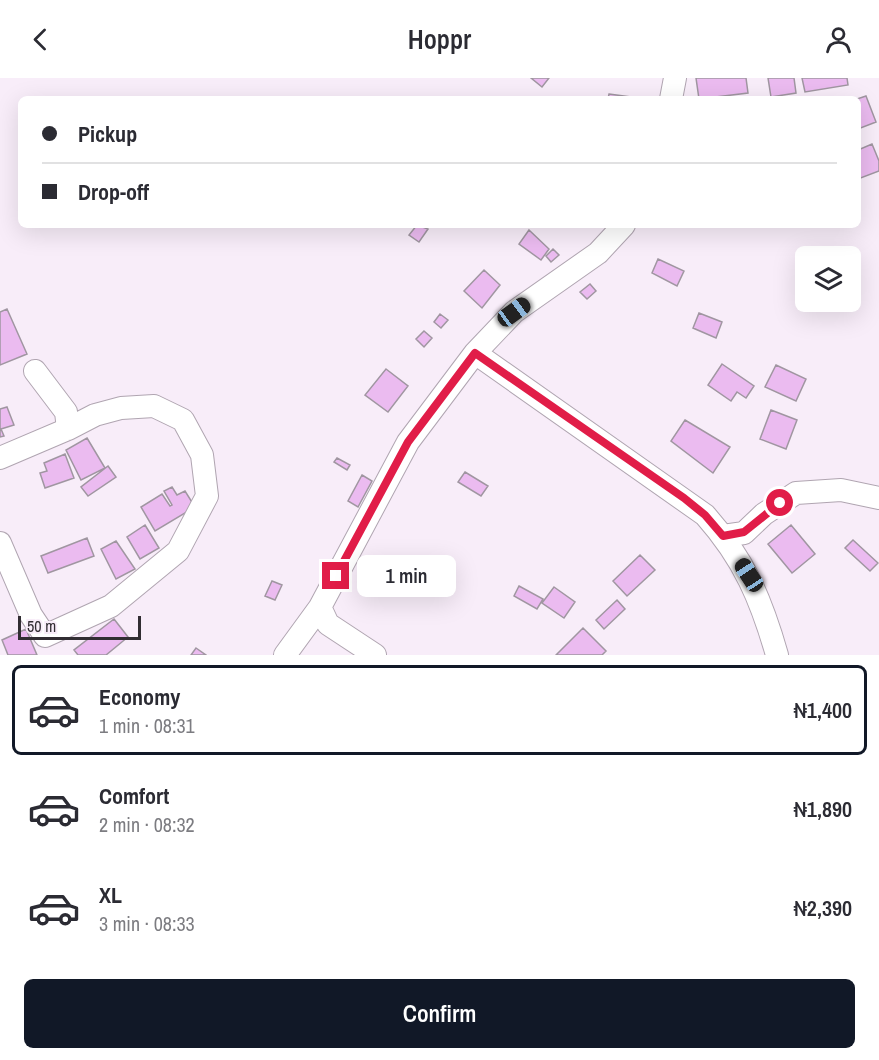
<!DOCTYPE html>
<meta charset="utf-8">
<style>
:root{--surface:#fff;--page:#f7f7f7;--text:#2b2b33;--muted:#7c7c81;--line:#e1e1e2;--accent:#111827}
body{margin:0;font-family:"Archivo Narrow",sans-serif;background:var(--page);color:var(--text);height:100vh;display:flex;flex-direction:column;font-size:22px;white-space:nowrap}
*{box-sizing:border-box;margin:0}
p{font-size:20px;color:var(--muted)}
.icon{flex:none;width:33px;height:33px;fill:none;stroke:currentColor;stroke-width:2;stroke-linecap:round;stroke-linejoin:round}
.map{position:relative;height:577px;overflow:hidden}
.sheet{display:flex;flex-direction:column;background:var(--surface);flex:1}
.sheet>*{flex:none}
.banner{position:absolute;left:18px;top:18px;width:843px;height:132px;border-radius:9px;box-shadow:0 6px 24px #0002;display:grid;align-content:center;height:132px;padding:0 24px;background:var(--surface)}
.controls{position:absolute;left:795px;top:168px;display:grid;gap:12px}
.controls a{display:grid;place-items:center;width:66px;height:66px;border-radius:9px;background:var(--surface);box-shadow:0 6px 24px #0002;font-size:30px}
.scale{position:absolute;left:18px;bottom:15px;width:123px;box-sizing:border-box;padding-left:6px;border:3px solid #312d32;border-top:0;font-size:16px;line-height:21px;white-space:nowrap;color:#312d32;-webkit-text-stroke:4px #f8edf9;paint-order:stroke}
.end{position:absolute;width:27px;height:27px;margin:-14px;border:8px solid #e11d48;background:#fff;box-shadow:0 0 0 3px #fff}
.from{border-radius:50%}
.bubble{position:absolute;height:42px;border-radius:9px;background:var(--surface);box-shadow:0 6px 24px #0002;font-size:20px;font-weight:600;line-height:42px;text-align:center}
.car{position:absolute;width:18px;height:36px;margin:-18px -9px;border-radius:8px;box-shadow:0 0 4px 2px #0007;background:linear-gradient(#222 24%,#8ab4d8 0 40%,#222 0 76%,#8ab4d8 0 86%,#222 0)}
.banner b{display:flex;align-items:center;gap:21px;height:57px;font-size:22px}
.banner b+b{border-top:2px solid var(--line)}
.banner i{width:15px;height:15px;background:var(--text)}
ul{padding:10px 0 0;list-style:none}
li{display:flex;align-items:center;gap:18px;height:90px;margin:0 12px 9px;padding:0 12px;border:3px solid transparent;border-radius:9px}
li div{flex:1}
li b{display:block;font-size:22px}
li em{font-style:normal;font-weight:600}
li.active{border-color:var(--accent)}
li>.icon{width:54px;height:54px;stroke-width:1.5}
.action{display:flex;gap:12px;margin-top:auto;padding:12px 24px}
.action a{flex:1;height:69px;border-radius:9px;background:var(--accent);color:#fff;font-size:24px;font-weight:600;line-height:69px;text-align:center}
header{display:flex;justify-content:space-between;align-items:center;height:78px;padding:0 24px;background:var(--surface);font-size:27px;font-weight:600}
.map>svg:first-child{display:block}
</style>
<header><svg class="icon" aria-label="back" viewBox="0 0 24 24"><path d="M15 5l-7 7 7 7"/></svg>Hoppr<svg class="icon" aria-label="person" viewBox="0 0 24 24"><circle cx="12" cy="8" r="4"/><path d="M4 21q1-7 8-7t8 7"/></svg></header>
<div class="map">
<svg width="879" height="577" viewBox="0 0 879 577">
<rect width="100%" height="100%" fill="#f8edf9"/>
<path fill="#ebbbf0" stroke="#a096a1" stroke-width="1.5" d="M 531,0 L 549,0 L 542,9 Z
M 696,0 L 746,0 L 748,15 L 699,21 Z
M 768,0 L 794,0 L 796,15 L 771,19 Z
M 802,0 L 847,0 L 848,7 L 805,14 Z
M 609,16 L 638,20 L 638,21 L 608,21 Z
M 866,18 L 876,44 L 858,51 L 857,21 Z
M 872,66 L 879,83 L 879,93 L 858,101 L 858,72 Z
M 417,147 L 428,151 L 419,164 L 409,157 Z
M 529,152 L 549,171 L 541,182 L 519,166 Z
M 553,171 L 559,177 L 551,184 L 546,178 Z
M 658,181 L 684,193 L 677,208 L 652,195 Z
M 484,192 L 500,207 L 482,230 L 464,213 Z
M 590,206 L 596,213 L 587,221 L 580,214 Z
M 7,231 L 27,276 L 0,287 L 0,234 Z
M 699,235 L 722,244 L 716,260 L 693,250 Z
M 440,236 L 448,242 L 441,250 L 434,244 Z
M 424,253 L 432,260 L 424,269 L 416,261 Z
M 722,286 L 754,308 L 746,320 L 737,314 L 731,323 L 708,307 Z
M 776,287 L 806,301 L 796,323 L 765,309 Z
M 386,291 L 408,308 L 388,334 L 365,317 Z
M 7,329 L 14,347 L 1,351 L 4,358 L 0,359 L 0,331 Z
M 771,332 L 797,342 L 786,371 L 760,361 Z
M 685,342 L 730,369 L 713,395 L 671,363 Z
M 87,360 L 105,390 L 81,402 L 66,372 Z
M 65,376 L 74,400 L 45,410 L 40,395 L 47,393 L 44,385 Z
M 337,380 L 350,387 L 347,392 L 334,384 Z
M 108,388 L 116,399 L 88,418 L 81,409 Z
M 465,394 L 488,408 L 481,418 L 458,404 Z
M 362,397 L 372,403 L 358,429 L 348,423 Z
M 172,409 L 177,417 L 185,413 L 195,429 L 155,453 L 141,429 L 162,416 L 170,428 L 172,427 L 164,413 Z
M 145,447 L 159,470 L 140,481 L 127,459 Z
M 791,447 L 815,476 L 792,495 L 768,466 Z
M 87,460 L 94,478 L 48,495 L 41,478 Z
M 853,462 L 878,485 L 870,493 L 845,470 Z
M 116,463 L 135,491 L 116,501 L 101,471 Z
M 640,477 L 655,492 L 627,518 L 613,503 Z
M 272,503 L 282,507 L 275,522 L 265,518 Z
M 519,508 L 543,521 L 537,531 L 514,518 Z
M 554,509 L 575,524 L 564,540 L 542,525 Z
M 617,522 L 625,531 L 604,551 L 596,542 Z
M 114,541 L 128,559 L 106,577 L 78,577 L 74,572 Z
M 583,550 L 606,573 L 602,577 L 556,577 Z
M 26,551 L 37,577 L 8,577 L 2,562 Z
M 196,570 L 206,577 L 191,577 Z"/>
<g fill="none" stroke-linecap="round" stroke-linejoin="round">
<g stroke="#b0a5b1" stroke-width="24">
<path id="minor" d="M 671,21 L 675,0
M 475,275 L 705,437 C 744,481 761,521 777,577
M 0,380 L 68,351 L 66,334 L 35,293
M 723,458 L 744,455 L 764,436 L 796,415 L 841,412 L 879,420
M 0,465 L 31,537 L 45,558 L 111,528 L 178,473 L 207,418 L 202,377 L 183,342 L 154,328 L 121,330 L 95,337 L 68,351
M 320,529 L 328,546 L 375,577
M 285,577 L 320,529 L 408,364 L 475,275 L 514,234 L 598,175 L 624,147"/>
</g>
<use href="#minor" stroke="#fff" stroke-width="22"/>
</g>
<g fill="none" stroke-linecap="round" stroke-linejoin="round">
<path stroke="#e11d48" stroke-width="8" d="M 336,498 L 408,364 L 475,275 L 684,420 L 705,437 L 723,458 L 744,454 L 780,425"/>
</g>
</svg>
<div class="controls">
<a><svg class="icon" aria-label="layers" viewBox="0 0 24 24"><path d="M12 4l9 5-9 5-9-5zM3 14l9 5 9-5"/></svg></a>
</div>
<div class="scale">50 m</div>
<i class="end from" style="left:780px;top:425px"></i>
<i class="end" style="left:336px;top:498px"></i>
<div class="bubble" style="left:357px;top:477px;width:99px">1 min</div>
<i class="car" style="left:514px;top:234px;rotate:54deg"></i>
<i class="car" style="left:749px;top:497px;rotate:327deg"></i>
<div class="banner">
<b><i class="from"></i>Pickup</b>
<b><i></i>Drop-off</b>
</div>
</div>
<section class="sheet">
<ul>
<li class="active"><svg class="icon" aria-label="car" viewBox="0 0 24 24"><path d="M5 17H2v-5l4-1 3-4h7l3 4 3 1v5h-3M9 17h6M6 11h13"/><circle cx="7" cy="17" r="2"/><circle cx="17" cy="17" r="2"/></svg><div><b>Economy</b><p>1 min · 08:31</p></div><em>₦1,400</em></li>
<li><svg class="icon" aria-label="car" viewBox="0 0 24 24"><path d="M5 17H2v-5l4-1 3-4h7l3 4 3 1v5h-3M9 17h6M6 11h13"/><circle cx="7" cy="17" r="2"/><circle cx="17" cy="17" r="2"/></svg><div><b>Comfort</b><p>2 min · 08:32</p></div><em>₦1,890</em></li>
<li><svg class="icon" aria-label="car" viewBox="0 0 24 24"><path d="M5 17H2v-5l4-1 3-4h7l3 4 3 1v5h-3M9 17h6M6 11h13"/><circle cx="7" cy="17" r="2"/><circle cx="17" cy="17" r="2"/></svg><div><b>XL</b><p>3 min · 08:33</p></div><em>₦2,390</em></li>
</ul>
<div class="action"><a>Confirm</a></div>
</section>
